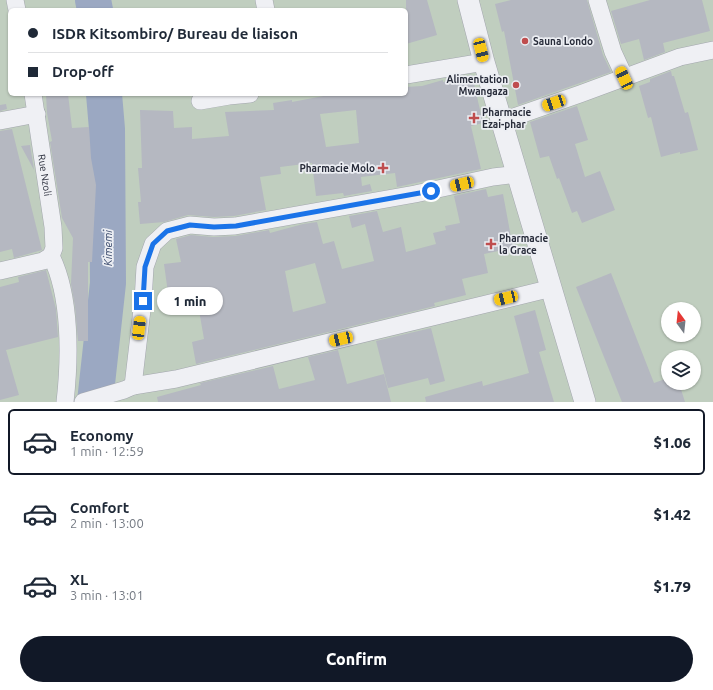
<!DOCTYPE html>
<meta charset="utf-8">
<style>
:root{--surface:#fff;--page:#f2f2f3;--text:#1f2937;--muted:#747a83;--line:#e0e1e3;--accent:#111827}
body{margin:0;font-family:Ubuntu,sans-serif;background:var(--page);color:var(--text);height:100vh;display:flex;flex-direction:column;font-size:15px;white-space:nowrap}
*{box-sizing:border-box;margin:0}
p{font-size:13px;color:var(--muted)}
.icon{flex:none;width:22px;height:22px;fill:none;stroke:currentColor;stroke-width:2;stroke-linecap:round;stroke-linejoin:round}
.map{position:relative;height:402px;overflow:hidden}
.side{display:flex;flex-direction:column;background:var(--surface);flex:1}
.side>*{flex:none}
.hud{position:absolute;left:8px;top:8px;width:400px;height:88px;border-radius:6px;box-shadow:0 1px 3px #0004;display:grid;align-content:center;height:88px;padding:0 20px;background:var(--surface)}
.needle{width:26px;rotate:345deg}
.buttons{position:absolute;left:661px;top:302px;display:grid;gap:8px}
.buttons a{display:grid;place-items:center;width:40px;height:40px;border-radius:50%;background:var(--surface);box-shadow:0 1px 3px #0004;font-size:20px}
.end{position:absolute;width:18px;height:18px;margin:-9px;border:5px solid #1a73e8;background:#fff;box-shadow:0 0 0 2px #fff}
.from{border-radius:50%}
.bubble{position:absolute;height:28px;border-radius:14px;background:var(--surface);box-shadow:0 1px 3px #0004;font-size:13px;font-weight:800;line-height:28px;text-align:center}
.car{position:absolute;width:12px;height:24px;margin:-12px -6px;border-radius:5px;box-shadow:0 0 3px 1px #0007;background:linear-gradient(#f5c518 24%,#345 0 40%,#f5c518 0 76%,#345 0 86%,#f5c518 0)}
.hud b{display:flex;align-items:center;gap:14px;height:38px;font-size:15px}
.hud b+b{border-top:1px solid var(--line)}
.hud i{width:10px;height:10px;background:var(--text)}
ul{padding:7px 0 0;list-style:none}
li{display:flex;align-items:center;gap:12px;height:66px;margin:0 8px 6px;padding:0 12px;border:2px solid transparent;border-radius:6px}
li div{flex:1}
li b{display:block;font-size:15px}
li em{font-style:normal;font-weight:800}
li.selected{border-color:var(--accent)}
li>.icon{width:36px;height:36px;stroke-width:1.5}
.primary-button{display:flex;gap:8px;margin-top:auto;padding:8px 20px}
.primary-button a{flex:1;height:46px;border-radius:24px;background:var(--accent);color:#fff;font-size:16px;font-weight:800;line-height:46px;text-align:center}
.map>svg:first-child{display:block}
</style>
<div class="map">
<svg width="713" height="402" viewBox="0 0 713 402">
<rect width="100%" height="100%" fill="#dddfe5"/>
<path fill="#c0cebf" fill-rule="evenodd" d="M 0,0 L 713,0 L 713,402 L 0,402 ZM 10,10 L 406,10 L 406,94 L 10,94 ZM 668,309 L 694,309 L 694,335 L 668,335 ZM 668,357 L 694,357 L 694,383 L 668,383 Z"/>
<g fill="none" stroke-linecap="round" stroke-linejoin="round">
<path stroke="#9ba8c2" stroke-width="36" d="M 93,0 L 95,10
M 95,402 L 108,283 L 107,129 L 104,94"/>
</g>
<path fill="#b5b8c1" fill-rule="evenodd" d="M 406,0 L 427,0 L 437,35 L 406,44 Z
M 511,0 L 587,0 L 603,55 L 611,72 L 518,105 L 504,31 L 502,32 L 495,4 Z
M 650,0 L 702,0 L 710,31 L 663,43 L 665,52 L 644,60 L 639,39 L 621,44 L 611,11 Z
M 671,71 L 672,76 L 674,76 L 685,113 L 688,112 L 698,150 L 680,154 L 680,152 L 661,157 L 651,117 L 648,118 L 639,86 L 650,82 L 650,79 Z
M 472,75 L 483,123 L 471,126 L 481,169 L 397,187 L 395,173 L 361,177 L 362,186 L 370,184 L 372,191 L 344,196 L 343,193 L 316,196 L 312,163 L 280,167 L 281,174 L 260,177 L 266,210 L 234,216 L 214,217 L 188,215 L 164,222 L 140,224 L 138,202 L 141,202 L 138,168 L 142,168 L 140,110 L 173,111 L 174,128 L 192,127 L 192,139 L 229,136 L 225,112 L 274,110 L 273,103 L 292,100 L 292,102 L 334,94 L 406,94 L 406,87 L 422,86 L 443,80 L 443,82 ZM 356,110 L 359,143 L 326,147 L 320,114 Z
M 46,94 L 68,94 L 72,128 L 89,127 L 91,158 L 96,185 L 92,262 L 88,262 L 88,341 L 78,341 L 75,307 L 71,284 L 73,238 L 62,218 L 50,142 L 52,141 L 47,113 Z
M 6,104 L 7,109 L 0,111 L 0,105 Z
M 577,106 L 588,140 L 575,144 L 585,177 L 600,171 L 615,210 L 582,223 L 577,211 L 572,213 L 559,178 L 557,179 L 549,156 L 540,158 L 530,122 Z
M 12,129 L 42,250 L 14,258 L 12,249 L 0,252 L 0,131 Z
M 30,145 L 34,170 L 21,146 Z
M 486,189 L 488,197 L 503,194 L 513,248 L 484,254 L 488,273 L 462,279 L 466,295 L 434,303 L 435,306 L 196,364 L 192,342 L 204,339 L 196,293 L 185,294 L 185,289 L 168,293 L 164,264 L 181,262 L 176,239 L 191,235 L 213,237 L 235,236 L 269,230 L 270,233 L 303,224 L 317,222 L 323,244 L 334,241 L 342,269 L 374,261 L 365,224 L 352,228 L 349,216 L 377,211 L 383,232 L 401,227 L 406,252 L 436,244 L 433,233 L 446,230 L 445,226 L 460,223 L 454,196 ZM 315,263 L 326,303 L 293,312 L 285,271 Z
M 46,270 L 56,309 L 58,337 L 6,350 L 19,395 L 0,400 L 0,287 L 19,282 L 18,277 Z
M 611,273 L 654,383 L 668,378 L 668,383 L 679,383 L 685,402 L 622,402 L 576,287 Z
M 535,310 L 546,350 L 539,352 L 554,402 L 426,402 L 425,397 L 482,381 L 483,386 L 529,373 L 514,316 Z
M 431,328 L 445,381 L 430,385 L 428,378 L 388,388 L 376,341 Z
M 338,350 L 347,384 L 384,374 L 391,402 L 158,402 L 157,397 L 201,385 L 200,383 L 273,366 L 279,389 L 315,380 L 308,357 Z"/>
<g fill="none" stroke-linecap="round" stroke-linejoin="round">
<g stroke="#a3a6ae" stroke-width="18">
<g id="minor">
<path d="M 15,0 L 17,10"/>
<path d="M 264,0 L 266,10"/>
<path d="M 597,0 L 613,52 L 625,78"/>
<path d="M 406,75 L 484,62"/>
<path id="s1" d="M 33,94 L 53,227 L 54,248 L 51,256"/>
<path d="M 200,101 L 229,96 L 250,94"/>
<path d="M 0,121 L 37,114"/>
<path d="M 502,121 L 580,94 L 680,57 L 713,50"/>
<path d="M 51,256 C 71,296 70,358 65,402"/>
<path d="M 0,271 L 43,261 L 51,256"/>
<path d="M 133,386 L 143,301 L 145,267 L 153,244 L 167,231 L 190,225 L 214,227 L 235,226 L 415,194 L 493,177 L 518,174"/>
<path d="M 83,402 L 124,390 L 133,386 L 176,379 L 552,288"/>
</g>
</g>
<g stroke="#a3a6ae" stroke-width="22">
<path id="tertiary" d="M 468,0 L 484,62 L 585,402"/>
</g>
<use href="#minor" stroke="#eff0f4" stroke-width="17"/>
<use href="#tertiary" stroke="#eff0f4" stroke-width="21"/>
</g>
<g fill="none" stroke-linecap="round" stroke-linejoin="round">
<path stroke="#1a73e8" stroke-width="5" d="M 143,301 L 145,267 L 153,244 L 167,231 L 190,225 L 214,227 L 236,226 L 431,191"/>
</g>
<g fill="#bf4d4e" stroke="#eceef3" stroke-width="1.5">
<circle cx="525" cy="41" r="4"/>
<circle cx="516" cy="85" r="4"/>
<path d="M472 112h4v4h4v4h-4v4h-4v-4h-4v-4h4z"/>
<path d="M381 162h4v4h4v4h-4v4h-4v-4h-4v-4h4z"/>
<path d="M489 238h4v4h4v4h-4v4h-4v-4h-4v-4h4z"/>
</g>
<g text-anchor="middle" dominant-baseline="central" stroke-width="3.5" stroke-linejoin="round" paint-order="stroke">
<g font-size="10" font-weight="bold" fill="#282c3a" stroke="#eceef3" text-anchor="start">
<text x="533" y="41">Sauna Londo</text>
<text x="508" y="79" text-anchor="end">Alimentation<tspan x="508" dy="12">Mwangaza</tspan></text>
<text x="482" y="112">Pharmacie<tspan x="482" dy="12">Ezai-phar</tspan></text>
<text x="375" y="168" text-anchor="end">Pharmacie Molo</text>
<text x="499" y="238">Pharmacie<tspan x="499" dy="12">la Grace</tspan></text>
</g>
<g font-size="10" fill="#282c3a" stroke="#eceef3">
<text stroke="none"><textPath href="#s1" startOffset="82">Rue Nzoli</textPath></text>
</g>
<g font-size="11" font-style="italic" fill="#364669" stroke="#eceef3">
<text transform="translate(108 248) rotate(-90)">Kimemi</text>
</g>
</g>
</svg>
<div class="buttons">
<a><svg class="needle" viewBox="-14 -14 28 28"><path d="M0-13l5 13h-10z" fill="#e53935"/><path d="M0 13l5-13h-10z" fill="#747a83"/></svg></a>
<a><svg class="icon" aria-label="layers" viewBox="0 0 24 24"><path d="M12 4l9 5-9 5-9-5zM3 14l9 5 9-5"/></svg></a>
</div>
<i class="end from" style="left:431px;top:191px"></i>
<i class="end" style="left:143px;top:301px"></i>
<div class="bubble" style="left:157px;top:287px;width:66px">1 min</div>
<i class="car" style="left:481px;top:50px;rotate:166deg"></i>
<i class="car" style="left:624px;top:78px;rotate:335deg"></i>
<i class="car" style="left:554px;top:103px;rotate:251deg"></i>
<i class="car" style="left:462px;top:184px;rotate:257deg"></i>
<i class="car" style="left:506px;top:298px;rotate:257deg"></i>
<i class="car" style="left:139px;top:328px;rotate:7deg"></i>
<i class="car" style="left:341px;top:339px;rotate:257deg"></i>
<div class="hud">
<b><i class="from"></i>ISDR Kitsombiro/ Bureau de liaison</b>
<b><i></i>Drop-off</b>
</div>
</div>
<section class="side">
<ul>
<li class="selected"><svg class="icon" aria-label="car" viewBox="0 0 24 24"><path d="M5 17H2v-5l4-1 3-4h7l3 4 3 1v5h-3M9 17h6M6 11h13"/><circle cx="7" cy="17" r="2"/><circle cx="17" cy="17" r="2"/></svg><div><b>Economy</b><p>1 min · 12:59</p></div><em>$1.06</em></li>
<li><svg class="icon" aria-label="car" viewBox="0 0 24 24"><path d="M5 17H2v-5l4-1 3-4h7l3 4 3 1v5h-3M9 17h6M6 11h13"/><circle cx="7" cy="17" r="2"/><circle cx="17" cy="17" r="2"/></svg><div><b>Comfort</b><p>2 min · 13:00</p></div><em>$1.42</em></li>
<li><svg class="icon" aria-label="car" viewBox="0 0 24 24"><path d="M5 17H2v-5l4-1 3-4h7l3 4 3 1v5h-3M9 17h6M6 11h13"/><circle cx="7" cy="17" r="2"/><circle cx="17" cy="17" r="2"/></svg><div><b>XL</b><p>3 min · 13:01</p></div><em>$1.79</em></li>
</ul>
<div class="primary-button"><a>Confirm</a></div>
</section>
